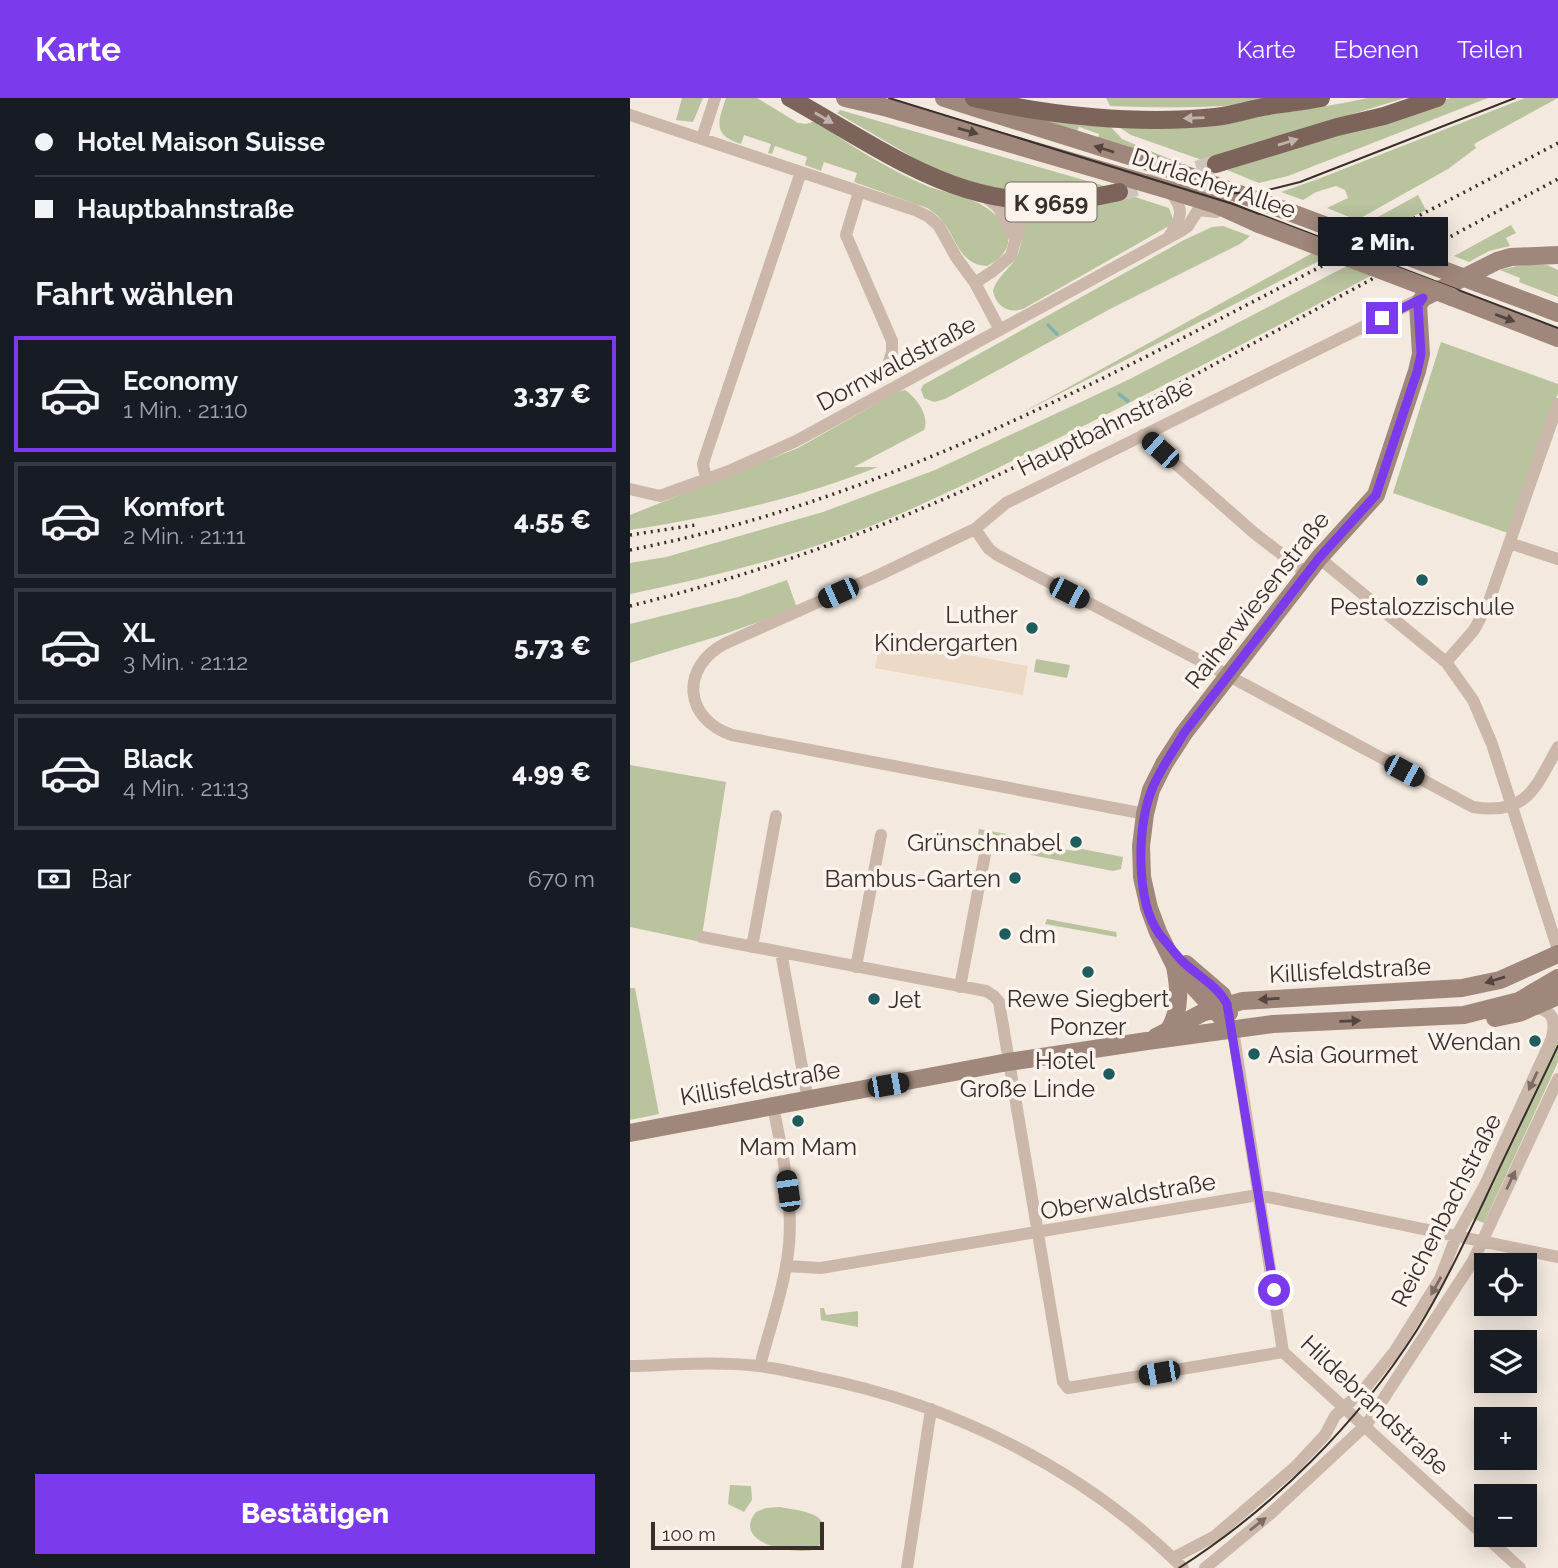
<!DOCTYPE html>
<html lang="de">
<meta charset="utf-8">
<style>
:root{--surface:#171b24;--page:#242831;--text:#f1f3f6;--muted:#9ea1a6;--line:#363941;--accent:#7c3aed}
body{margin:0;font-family:Raleway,sans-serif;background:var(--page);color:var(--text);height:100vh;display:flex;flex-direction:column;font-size:26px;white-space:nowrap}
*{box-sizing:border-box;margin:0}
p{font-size:23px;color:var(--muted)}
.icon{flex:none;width:38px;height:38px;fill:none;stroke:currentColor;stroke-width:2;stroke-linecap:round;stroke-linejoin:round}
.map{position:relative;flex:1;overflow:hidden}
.drawer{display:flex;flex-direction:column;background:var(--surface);width:630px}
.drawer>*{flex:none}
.guide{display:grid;align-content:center;height:154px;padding:0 35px;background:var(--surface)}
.tools{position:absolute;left:844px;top:1155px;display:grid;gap:14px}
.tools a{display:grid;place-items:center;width:63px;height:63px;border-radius:0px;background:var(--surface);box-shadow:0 4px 18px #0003;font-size:35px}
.scale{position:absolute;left:21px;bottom:18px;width:173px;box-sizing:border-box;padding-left:7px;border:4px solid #3a2e2a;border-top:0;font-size:19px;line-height:24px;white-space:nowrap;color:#3a2e2a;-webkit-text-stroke:5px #fbf3ec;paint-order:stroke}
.end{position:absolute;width:32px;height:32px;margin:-16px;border:9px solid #7c3aed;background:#fff;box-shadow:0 0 0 4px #fff}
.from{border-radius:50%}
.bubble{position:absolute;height:49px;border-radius:0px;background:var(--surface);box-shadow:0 4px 18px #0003;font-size:23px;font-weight:800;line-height:49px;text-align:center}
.car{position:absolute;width:21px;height:42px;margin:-21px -10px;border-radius:9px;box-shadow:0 0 5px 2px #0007;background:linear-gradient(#222 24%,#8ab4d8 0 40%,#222 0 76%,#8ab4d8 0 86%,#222 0)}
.guide b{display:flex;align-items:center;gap:24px;height:66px;font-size:26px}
.guide b+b{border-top:2px solid var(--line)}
.guide i{width:18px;height:18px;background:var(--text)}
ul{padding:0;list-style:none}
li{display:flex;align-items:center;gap:21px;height:116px;margin:0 14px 10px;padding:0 21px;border:4px solid var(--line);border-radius:0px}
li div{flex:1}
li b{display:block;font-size:26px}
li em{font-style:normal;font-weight:800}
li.selected{border-color:var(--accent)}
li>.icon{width:63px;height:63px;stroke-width:1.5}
h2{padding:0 35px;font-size:32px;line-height:84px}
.pay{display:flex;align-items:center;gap:18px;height:77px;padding:0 35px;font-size:26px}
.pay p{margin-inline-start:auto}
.action{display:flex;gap:14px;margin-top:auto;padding:14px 35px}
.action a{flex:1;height:80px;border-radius:0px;background:var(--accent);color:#fff;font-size:28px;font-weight:800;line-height:80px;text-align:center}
header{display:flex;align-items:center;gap:42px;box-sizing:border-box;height:98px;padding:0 35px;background:var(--accent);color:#fff}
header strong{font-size:33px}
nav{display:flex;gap:38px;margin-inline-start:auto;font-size:24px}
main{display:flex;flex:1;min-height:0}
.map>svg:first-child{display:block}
</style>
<header>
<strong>Karte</strong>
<nav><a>Karte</a><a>Ebenen</a><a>Teilen</a></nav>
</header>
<main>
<section class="drawer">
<div class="guide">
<b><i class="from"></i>Hotel Maison Suisse</b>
<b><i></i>Hauptbahnstraße</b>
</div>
<h2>Fahrt wählen</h2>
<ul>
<li class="selected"><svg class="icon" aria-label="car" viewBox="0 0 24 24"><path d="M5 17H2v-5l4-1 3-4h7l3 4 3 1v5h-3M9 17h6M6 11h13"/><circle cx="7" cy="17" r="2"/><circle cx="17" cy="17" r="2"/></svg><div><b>Economy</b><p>1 Min. · 21:10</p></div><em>3.37 €</em></li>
<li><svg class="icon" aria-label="car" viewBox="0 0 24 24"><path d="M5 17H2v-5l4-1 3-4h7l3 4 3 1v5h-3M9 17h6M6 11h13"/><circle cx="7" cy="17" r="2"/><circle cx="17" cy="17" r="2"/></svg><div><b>Komfort</b><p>2 Min. · 21:11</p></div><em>4.55 €</em></li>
<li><svg class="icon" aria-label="car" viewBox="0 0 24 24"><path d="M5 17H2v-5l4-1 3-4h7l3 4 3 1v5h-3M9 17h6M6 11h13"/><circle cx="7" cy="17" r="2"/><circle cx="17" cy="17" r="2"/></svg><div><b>XL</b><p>3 Min. · 21:12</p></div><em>5.73 €</em></li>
<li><svg class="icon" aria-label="car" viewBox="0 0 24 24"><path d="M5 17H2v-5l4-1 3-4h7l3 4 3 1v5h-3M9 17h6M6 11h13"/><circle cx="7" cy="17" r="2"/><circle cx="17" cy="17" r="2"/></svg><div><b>Black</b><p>4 Min. · 21:13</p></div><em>4.99 €</em></li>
</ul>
<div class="pay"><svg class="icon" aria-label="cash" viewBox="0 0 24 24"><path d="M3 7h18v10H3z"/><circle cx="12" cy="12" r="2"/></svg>Bar<p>670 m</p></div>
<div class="action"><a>Bestätigen</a></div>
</section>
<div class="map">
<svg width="928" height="1470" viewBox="0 0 928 1470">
<rect width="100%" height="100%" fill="#f3e9df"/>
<path fill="#b9c39e" d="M 52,0 L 73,0 L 63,24 L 46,22 Z
M 96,0 L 127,0 L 168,25 L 176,26 L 185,23 C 220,47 257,71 297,88 C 318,96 345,99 362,114 C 385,133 384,155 357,168 C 322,166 329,128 297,110 L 224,84 L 227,75 L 194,64 L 191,73 L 175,67 L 177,59 L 145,48 L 142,56 L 138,55 L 141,46 L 114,37 L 111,46 C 82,37 88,24 96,0 Z
M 476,0 L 667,0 C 605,11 542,10 480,8 Z
M 738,0 L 775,0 L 572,62 L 501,37 L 487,28 C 572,24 655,18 738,0 Z
M 820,0 L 858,0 L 658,78 L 629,85 L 597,72 Z
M 895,0 L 928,0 L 844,46 L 846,50 L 818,71 L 727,122 L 697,110 L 718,100 L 715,92 L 706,88 L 686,94 L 673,102 L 651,94 L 688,81 Z
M 210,12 L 478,89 L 438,96 L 370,93 L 303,71 L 207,15 Z
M 395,14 L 479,27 L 492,41 L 542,62 L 468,40 L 469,36 L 449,29 L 447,34 L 415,25 Z
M 788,97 L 796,112 L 683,166 L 388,317 Z
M 505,99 L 539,110 L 543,121 L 539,128 L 393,211 C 378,216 366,208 363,193 C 367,179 377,173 385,162 C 396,145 387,126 407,113 L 457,109 Z
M 803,123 L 812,140 C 674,213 538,288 398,355 C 333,387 268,420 200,443 C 134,466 68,482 0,496 L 0,465 L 36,459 L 193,414 L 305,372 L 500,281 Z
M 881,127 L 886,135 L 876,140 L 880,148 L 859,153 L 839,164 L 824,158 Z
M 593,128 L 620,138 L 610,146 L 482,210 L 315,301 L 304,304 L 294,300 L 291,292 L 293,287 L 554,142 L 582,129 Z
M 891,167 L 917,167 L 928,172 L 928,199 L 889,184 L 890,180 L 870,172 Z
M 811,244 L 928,286 L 928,295 L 878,435 L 763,395 Z
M 275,292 C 287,300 300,319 294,332 L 224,369 L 248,369 C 167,401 85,419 0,432 L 0,417 L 168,350 L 267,294 Z
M 157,482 L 167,510 L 92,537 L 0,565 L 0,526 L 108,499 Z
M 406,561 L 440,567 L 437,580 L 404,574 Z
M 0,667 L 96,684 L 71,844 L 0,829 Z
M 349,731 L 376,736 L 372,752 L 346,747 Z
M 412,748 L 445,753 L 452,751 L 493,759 L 491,771 L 483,773 L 391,755 Z
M 417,821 L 486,834 L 487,839 L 415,826 Z
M 0,890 L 5,890 L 29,1016 L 0,1022 Z
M 928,937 L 928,964 L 854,1125 L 840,1120 Z
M 190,1210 L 194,1210 L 196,1217 L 228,1213 L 228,1229 L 191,1222 Z
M 100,1387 L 121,1388 L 122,1402 L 114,1414 L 98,1406 Z
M 150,1409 C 177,1414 208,1415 187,1451 C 167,1458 100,1446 126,1414 L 136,1410 Z"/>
<path fill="#ecd9c6" d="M 250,541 L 398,568 L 393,597 L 245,570 Z"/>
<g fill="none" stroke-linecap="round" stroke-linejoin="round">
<path stroke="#7db2b1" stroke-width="3.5" d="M 418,227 L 427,236
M 489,296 L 498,303"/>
<path stroke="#cec4bb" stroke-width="18" stroke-dasharray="18 9" stroke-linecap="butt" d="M 489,94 L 586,66"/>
<path stroke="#ccb8aa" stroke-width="12" d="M 0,17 L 285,112 L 299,119 L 309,128 L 326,159 L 345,185 L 370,232
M 72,40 L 85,0
M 539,92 C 554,111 553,117 540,137
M 229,94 L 216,137 L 262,243 L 262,254 L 258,267
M 353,97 L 368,109 L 385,141
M 345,185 L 363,173 L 381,158 L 391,121 L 397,112 L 411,104
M 513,337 L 623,434 L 677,476
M 76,381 L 73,366 L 76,356 L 171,74
M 0,391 L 30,398 L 99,373 L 166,343 L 551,133 L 558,128 L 568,112 L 586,114
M 345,431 L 359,451 L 367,457 L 586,571 L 843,709 C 897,718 905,690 928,649
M 879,445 L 928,461
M 689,460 L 816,564 L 843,602 L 862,646 L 928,852
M 816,564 L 844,532 L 858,506 L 928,306
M 515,716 L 102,637 C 54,621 50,570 94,546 L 251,476 L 326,440 L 345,431 L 376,405 L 792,200
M 72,839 L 356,893 L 364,898 L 369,904 L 433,1284 L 438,1290 L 653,1254
M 122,849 L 146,718
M 151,854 L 178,1002
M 226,869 L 251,737
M 330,889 L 355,756
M 603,932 L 653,1254 L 890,1470
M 156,1168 L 191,1170 L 628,1097 L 928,1159
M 0,1268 C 42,1267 86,1263 128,1268 C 147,1270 166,1275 185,1279 C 322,1306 454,1371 553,1470
M 130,1268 C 140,1228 155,1188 159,1147 C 163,1101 152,1053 143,1008
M 543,1460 L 585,1438 L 665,1369 L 695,1337 L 705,1318 L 736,1289 L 765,1253 L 810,1181 L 826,1139 L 854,1089 L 922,940 C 926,922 923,911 903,910
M 277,1470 L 301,1311
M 575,1470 L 639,1417 L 737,1326 L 843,1163 L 928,981"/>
<path stroke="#a0877b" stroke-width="18" d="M 215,0 L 258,10 L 539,92 L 587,107 L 629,126
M 314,0 L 534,69 L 654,112
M 848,185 L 928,215
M 822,199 L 928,240
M 556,866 L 592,897 L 599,915
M 865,920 L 889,915 L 928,898
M 540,930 C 551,911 549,889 545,868
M 603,932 L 545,868 L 528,834 L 519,810 L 512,779 L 511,748 L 515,716 L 521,692 L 534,666 L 554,635 L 689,460 L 746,397 L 787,273 L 791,256 L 788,207 L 793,200 L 867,163 L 881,159 L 928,157
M 526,939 L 572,915 L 612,903 L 832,890 L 870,882 L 928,856
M 0,1035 L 378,964 L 517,943 L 643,926 L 834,917 L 889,903 L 928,880"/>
<path stroke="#7c645a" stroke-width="18" d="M 160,0 C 276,65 348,127 489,94
M 344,0 C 419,18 509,27 585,19 C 602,17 617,12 633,9 C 652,5 672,4 691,0
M 586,66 L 707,29 L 754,18 L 807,0"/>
<path stroke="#3a2e2a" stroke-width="2" d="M 259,0 L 603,106 L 928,230
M 588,96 L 630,94 L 670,84 L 885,0
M 549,1470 C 642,1411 728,1325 787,1232 C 813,1190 834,1145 855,1101 C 879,1049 904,999 928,948"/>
<path stroke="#3a2e2a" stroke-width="3.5" stroke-dasharray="2 5" stroke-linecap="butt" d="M 0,437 L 65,427
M 0,452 C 220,409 412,313 609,211 C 715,156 822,101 928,45
M 0,508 C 133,475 262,427 387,368 C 471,329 553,283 635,239 C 733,186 830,133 928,81"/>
<path stroke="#a0877b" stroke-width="18" d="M 654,112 L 848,185
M 629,126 L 822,199"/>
</g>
<defs><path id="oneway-solid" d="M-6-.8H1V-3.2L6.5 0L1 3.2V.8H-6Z" transform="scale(1.75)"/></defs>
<g fill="#c2b3aa">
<use href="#oneway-solid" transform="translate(194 20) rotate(30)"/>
<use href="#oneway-solid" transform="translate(564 20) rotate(178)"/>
<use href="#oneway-solid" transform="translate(658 44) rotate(-17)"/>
</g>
<g fill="#54443e">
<use href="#oneway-solid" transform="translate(338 33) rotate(16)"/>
<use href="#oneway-solid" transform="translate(474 51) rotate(-163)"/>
<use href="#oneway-solid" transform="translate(875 220) rotate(21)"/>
<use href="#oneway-solid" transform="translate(865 882) rotate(163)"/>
<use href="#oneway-solid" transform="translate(639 901) rotate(177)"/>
<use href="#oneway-solid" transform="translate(720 923) rotate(-2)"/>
</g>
<g fill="#7c6c64">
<use href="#oneway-solid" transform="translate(903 983) rotate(115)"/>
<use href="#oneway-solid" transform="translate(881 1082) rotate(-65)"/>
<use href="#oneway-solid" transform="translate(806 1188) rotate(119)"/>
<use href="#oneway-solid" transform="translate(628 1426) rotate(-38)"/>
</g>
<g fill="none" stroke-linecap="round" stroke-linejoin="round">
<path stroke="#7c3aed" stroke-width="9" d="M 644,1192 L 597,906 C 587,887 566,877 551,862 C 544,854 537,845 530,837 C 505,803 507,729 522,691 C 530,671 543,654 554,635 L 689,460 L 746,397 L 787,274 L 791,256 L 788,207 L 793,200 L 752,220"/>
</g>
<g fill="#1e5c5d" stroke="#fbf3ec" stroke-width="2.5">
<circle cx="792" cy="482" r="7"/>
<circle cx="402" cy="530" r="7"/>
<circle cx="446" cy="744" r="7"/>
<circle cx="385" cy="780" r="7"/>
<circle cx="375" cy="836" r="7"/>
<circle cx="458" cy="874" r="7"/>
<circle cx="244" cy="901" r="7"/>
<circle cx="905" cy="943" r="7"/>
<circle cx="624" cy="956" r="7"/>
<circle cx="479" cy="976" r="7"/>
<circle cx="168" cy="1023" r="7"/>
</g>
<g text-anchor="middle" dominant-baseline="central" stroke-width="7" stroke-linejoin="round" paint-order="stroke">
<rect fill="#fbf3ec" stroke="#746964" stroke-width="2" x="375.5" y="84.5" width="91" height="39" rx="5"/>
<g font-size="23" font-weight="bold" fill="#3a2e2a">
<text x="421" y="104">K 9659</text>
</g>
<g font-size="24" fill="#3a2e2a" stroke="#fbf3ec">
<text transform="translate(584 85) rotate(19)">Durlacher Allee</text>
<text transform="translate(266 265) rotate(-28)">Dornwaldstraße</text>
<text transform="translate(475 329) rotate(-26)">Hauptbahnstraße</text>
<text transform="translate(627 502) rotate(-52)">Raiherwiesenstraße</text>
<text transform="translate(720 872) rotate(-3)">Killisfeldstraße</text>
<text transform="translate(130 985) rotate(-10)">Killisfeldstraße</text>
<text transform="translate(498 1098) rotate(-10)">Oberwaldstraße</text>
<text transform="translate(816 1112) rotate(-63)">Reichenbachstraße</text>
<text transform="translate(745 1307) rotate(43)">Hildebrandstraße</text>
</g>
<g font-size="24" fill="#3a2e2a" stroke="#fbf3ec" text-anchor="end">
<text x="792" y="508" text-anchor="middle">Pestalozzischule</text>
<text x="388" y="516">Luther<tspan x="388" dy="28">Kindergarten</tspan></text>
<text x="432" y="744">Grünschnabel</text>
<text x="371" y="780">Bambus-Garten</text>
<text x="389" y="836" text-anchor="start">dm</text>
<text x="458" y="900" text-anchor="middle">Rewe Siegbert<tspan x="458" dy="28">Ponzer</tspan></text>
<text x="258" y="901" text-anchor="start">Jet</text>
<text x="891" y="943">Wendan</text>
<text x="638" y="956" text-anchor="start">Asia Gourmet</text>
<text x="465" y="962">Hotel<tspan x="465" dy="28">Große Linde</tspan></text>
<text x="168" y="1048" text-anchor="middle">Mam Mam</text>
</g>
</g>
</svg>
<div class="tools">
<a><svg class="icon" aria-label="locate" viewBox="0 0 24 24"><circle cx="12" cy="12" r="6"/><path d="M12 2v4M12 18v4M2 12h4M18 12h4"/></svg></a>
<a><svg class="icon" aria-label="layers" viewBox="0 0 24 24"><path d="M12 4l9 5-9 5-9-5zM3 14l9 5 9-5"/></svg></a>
<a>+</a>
<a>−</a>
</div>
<div class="scale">100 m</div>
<i class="end from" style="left:644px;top:1192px"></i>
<i class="end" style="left:752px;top:220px"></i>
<div class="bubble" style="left:688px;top:119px;width:130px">2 Min.</div>
<i class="car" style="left:530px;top:352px;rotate:312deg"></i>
<i class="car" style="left:208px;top:495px;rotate:246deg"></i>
<i class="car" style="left:439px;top:495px;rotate:117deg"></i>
<i class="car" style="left:774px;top:673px;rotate:118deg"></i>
<i class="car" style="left:258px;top:987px;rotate:80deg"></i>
<i class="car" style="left:158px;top:1093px;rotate:352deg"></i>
<i class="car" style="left:529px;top:1275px;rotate:260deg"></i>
</div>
</main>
